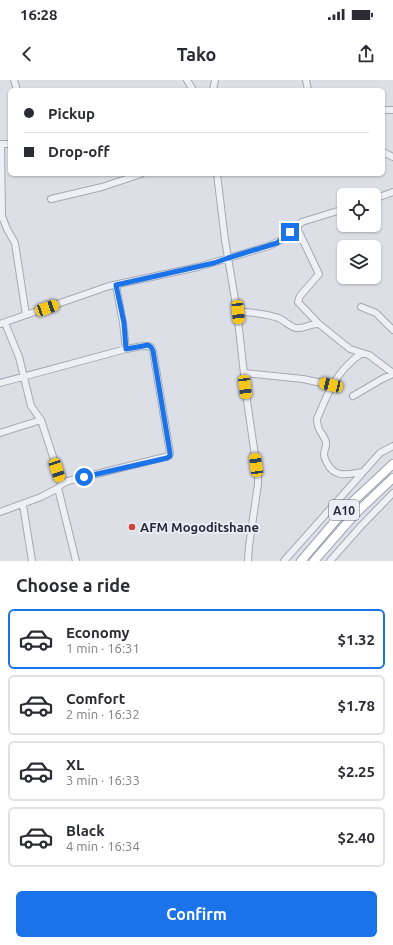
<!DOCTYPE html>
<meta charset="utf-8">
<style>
:root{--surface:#fff;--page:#f2f2f3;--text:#2b2b33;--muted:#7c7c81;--line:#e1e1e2;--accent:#1a73e8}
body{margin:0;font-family:Ubuntu,sans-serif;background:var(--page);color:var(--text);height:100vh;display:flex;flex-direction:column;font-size:15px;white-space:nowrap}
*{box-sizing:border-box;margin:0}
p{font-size:13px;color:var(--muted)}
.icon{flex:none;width:22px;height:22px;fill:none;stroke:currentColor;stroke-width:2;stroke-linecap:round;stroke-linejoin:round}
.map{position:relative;height:481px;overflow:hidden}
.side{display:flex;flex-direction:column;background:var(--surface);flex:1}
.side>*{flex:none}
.top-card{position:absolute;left:8px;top:8px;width:377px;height:88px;border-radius:6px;box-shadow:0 1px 3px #0004;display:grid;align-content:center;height:88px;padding:0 16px;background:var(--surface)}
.buttons{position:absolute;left:337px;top:108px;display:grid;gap:8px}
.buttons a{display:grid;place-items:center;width:44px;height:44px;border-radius:6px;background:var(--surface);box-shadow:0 1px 3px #0004;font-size:20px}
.end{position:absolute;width:18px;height:18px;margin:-9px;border:5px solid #1a73e8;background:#fff;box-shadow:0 0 0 2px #fff}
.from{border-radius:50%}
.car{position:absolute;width:12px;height:24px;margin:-12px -6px;border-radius:5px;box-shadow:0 0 3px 1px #0007;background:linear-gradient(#f5c518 24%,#345 0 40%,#f5c518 0 76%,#345 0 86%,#f5c518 0)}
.top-card b{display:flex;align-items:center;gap:14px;height:38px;font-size:15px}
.top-card b+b{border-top:1px solid var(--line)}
.top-card i{width:10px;height:10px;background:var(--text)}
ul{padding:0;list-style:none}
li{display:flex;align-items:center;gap:12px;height:60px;margin:0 8px 6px;padding:0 8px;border:2px solid var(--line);border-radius:6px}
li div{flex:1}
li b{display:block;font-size:15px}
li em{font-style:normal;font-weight:700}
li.active{border-color:var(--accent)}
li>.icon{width:36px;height:36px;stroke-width:1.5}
h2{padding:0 16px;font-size:18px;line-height:48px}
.button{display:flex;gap:8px;margin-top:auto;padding:8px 16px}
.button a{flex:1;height:46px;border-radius:6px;background:var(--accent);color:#fff;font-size:16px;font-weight:700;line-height:46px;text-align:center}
.status{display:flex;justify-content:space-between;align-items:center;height:28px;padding:0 20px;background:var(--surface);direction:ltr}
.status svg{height:11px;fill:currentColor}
header{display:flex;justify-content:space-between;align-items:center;height:52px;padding:0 16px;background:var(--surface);font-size:18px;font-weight:700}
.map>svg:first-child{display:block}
</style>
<div class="status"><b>16:28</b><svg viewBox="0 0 49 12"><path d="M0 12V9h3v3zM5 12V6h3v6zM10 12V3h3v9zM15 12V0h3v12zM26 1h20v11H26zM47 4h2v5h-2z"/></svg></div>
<header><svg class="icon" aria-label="back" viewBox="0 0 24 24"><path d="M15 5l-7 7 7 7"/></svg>Tako<svg class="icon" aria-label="share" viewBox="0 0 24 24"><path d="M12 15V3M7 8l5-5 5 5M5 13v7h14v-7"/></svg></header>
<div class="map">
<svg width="393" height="481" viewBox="0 0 393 481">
<rect width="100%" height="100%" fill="#dddfe7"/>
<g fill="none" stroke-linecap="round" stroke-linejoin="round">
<g stroke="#a6a9b4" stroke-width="8">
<path id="minor" d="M 14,0 L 17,10
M 187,0 L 193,10
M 306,0 L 308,10
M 213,10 L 215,0
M 383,30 L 393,30
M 0,64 L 10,64
M 1,64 L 2,136 L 7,149 L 15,163 L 26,235
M 383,72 L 393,77
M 217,94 L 225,160 L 237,231 L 247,321 L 258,396 L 258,404 L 249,466 L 248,481
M 51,119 L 102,107 L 141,94
M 374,119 L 393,112
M 296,146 L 319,194 L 300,216 L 298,222 L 319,244
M 116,205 L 123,243 L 126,269
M 361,227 L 376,233 L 393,250
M 237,231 C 251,233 266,233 278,238 C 285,240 290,248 297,248 C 305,249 311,243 319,244 L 350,269 L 369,275 L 393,293
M 5,243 L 19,277 L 31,326 L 41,340 L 62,404 L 58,408 L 76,481
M 0,244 L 109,206 L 198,187 L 269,166 L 283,159 L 302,142 L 344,129
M 362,273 C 337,290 328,312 317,339 C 317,352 323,352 326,362 C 327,366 324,370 324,374 C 324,378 326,381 327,383 C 335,399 349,394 363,392
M 244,293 L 303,299 L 331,305
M 0,303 L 126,269 C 134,268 144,264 151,267 L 153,271 L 170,373 L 169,376 L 68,401 L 62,404
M 353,316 L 382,299 L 393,294
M 0,353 L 41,340
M 23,425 L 32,481
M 0,432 L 41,417 L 58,408
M 284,481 L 380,373 L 393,366
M 330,481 L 361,446 L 393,413"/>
</g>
<g stroke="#9ca1b3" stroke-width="10">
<path id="major" d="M 301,481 L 348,426 L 393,384
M 314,481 L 355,434 L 393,398"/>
</g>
<use href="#minor" stroke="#eff0f5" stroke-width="6"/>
<use href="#major" stroke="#fff" stroke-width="8"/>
</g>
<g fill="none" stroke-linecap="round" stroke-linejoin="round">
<path stroke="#1a73e8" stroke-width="5" d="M 84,397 L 167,378 L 170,376 L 170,373 L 153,271 L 151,267 L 148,265 L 143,266 L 126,269 L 124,243 L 116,205 L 214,183 L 228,178 L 277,163 L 290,152"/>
</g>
<circle fill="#d1403d" stroke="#eceef5" stroke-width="1.5" cx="132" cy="447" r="4"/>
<g text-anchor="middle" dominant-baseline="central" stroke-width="3.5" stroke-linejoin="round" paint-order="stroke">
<rect fill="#eceef5" stroke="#616575" stroke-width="1" x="329" y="420" width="30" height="20" rx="3"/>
<g font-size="12" font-weight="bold" fill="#262a3e">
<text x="344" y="430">A10</text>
</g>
<g font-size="13" font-weight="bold" fill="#262a3e" stroke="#eceef5" text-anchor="start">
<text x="140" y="447">AFM Mogoditshane</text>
</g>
</g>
</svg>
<div class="buttons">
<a><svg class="icon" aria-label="locate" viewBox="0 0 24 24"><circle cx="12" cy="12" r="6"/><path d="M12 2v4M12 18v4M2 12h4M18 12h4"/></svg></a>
<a><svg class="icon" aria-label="layers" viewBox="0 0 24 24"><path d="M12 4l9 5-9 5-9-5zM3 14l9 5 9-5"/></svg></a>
</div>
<i class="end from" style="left:84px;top:397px"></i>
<i class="end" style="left:290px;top:152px"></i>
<i class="car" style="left:47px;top:228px;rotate:70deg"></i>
<i class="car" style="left:238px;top:232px;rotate:175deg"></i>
<i class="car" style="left:331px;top:305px;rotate:283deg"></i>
<i class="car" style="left:245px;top:307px;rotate:173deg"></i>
<i class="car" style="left:256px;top:385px;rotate:352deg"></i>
<i class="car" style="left:57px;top:390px;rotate:162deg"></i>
<div class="top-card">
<b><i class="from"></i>Pickup</b>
<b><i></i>Drop-off</b>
</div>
</div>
<section class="side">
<h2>Choose a ride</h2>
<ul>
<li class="active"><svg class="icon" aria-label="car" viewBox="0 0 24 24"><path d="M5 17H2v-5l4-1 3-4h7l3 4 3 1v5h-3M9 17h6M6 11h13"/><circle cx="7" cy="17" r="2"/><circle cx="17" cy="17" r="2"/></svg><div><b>Economy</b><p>1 min · 16:31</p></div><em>$1.32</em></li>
<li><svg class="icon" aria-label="car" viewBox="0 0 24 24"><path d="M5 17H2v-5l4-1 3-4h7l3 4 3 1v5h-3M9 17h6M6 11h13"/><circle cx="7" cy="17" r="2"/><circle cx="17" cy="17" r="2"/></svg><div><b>Comfort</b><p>2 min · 16:32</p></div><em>$1.78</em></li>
<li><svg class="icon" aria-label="car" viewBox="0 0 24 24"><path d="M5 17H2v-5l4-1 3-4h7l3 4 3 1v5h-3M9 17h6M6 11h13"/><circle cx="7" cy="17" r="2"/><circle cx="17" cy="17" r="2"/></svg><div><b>XL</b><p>3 min · 16:33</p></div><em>$2.25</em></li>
<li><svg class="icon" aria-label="car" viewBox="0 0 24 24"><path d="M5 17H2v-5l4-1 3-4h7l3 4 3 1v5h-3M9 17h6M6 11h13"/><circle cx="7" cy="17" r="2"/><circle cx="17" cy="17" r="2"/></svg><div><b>Black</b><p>4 min · 16:34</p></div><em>$2.40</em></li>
</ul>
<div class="button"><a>Confirm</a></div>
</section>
